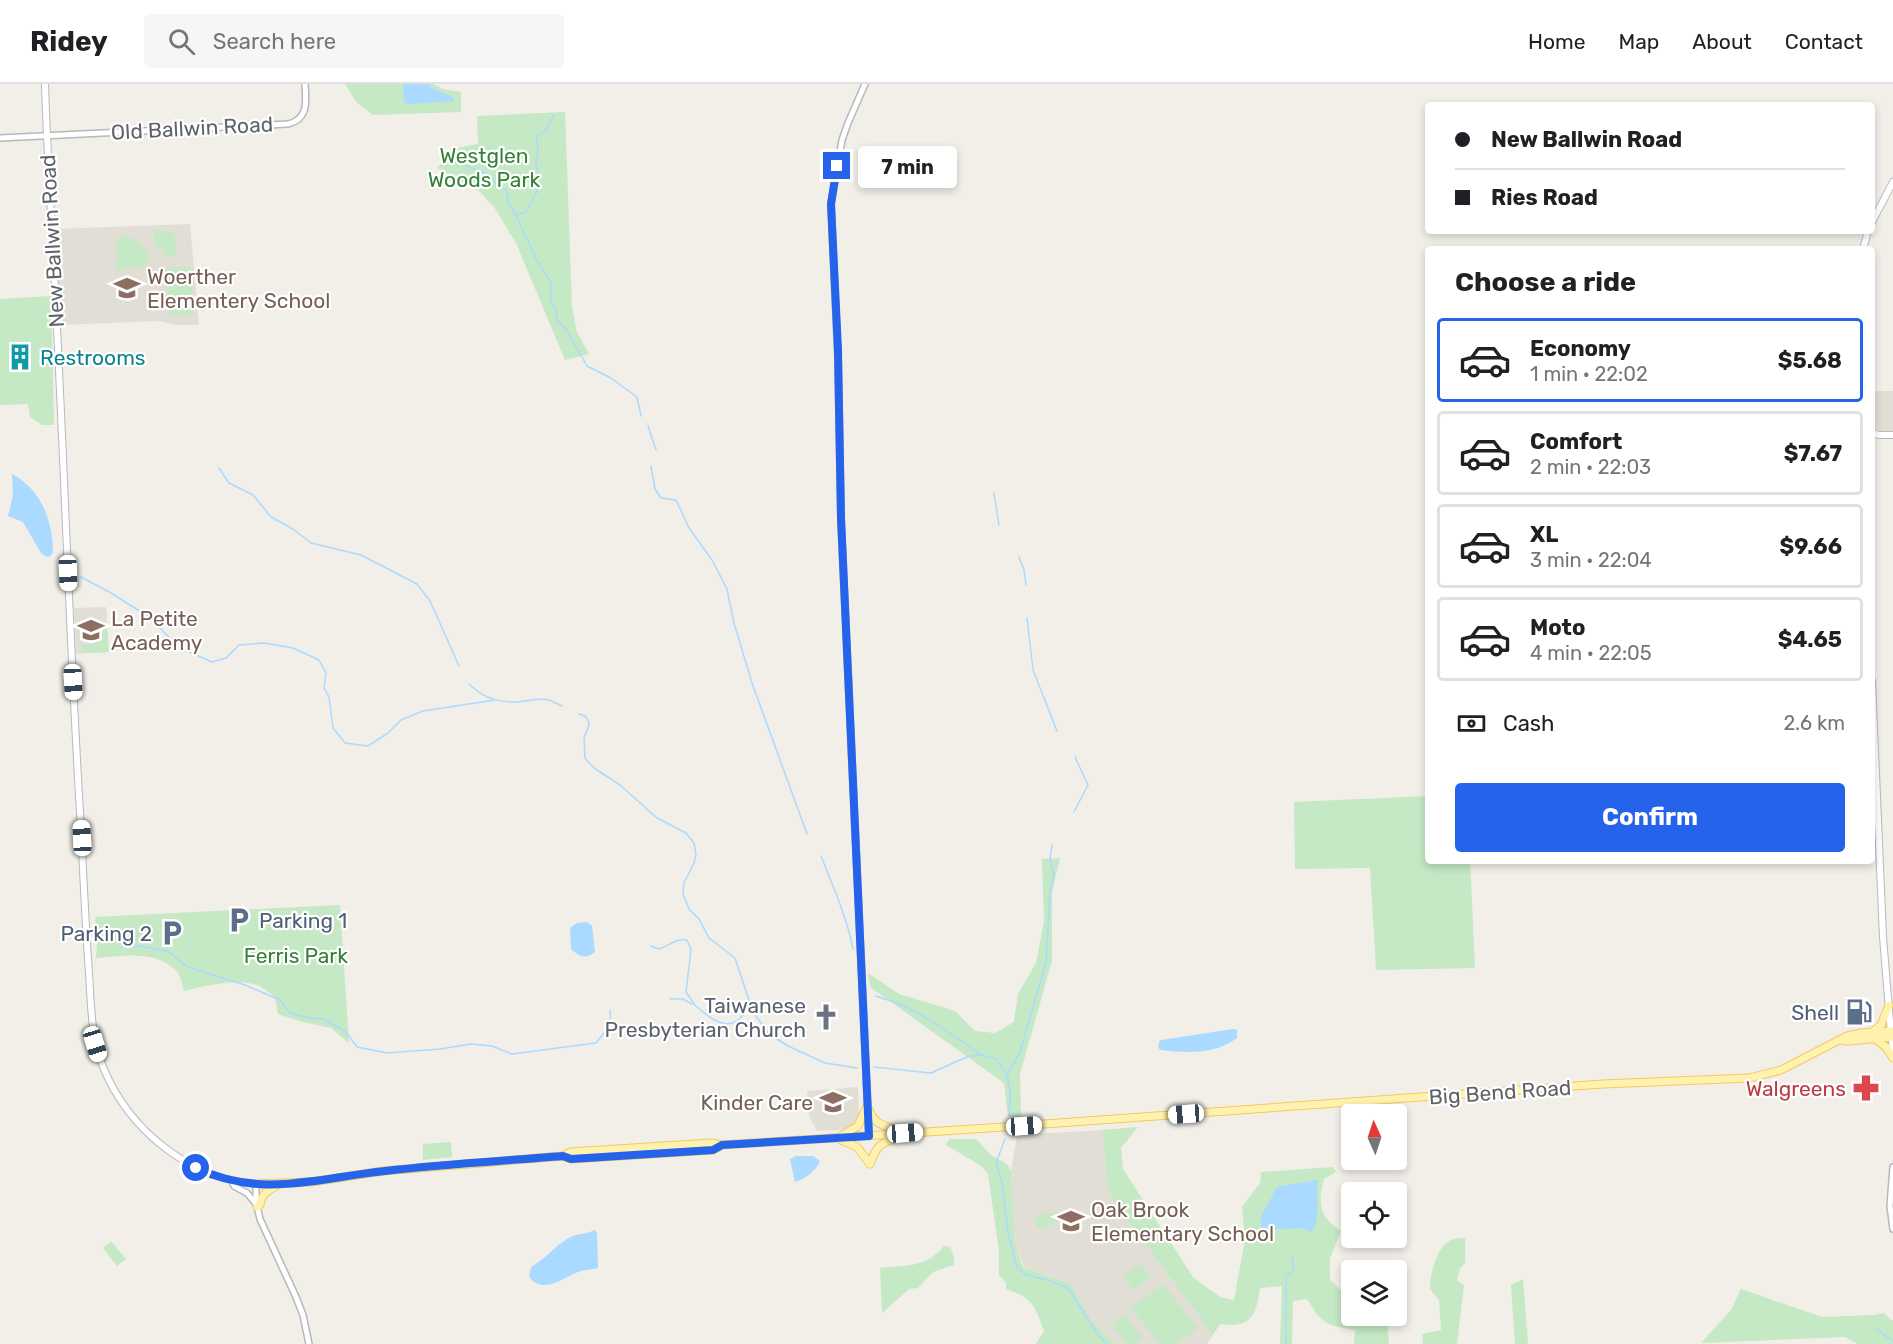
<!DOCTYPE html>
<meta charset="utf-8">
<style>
:root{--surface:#fff;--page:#f6f6f6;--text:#202124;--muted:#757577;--line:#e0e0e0;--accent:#2563eb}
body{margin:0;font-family:Rubik,sans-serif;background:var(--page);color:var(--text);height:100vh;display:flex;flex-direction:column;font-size:22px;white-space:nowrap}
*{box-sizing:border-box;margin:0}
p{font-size:20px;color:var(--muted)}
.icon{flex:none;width:33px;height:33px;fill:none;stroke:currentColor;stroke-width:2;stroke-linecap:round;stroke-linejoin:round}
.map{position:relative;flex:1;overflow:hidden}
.details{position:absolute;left:1425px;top:162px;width:450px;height:618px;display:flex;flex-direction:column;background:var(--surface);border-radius:6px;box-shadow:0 3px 9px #0003}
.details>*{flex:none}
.hud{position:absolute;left:1425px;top:18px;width:450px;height:132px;border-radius:6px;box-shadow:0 3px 9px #0003;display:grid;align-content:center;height:132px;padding:0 30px;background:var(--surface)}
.needle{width:39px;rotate:357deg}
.controls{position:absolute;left:1341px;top:1020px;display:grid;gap:12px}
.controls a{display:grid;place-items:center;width:66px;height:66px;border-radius:6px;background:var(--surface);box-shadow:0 3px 9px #0003;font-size:30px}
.end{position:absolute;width:27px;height:27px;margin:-14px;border:8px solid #2563eb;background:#fff;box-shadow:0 0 0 3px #fff}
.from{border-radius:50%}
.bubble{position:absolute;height:42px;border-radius:6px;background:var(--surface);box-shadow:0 3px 9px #0003;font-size:20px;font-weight:700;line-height:42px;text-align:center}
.car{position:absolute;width:18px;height:36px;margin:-18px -9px;border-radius:8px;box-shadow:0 0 4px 2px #0007;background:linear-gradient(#fff 24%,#345 0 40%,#fff 0 76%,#345 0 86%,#fff 0)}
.hud b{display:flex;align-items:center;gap:21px;height:57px;font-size:22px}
.hud b+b{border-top:2px solid var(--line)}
.hud i{width:15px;height:15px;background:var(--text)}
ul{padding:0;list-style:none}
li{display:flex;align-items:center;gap:18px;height:84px;margin:0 12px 9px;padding:0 18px;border:3px solid var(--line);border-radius:6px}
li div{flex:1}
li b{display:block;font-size:22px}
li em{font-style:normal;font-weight:700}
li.active{border-color:var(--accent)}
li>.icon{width:54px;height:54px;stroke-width:1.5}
h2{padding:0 30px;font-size:27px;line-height:72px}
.pay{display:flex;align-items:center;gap:15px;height:66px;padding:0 30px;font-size:22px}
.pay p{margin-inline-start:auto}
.button{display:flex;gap:12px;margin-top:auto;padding:12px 30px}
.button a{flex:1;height:69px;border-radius:6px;background:var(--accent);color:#fff;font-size:24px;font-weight:700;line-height:69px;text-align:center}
header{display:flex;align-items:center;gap:36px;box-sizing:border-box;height:84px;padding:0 30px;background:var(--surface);border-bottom:2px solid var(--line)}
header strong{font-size:28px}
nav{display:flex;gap:33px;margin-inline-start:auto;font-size:21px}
.search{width:420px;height:54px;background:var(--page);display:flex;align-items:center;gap:15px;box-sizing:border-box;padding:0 21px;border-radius:6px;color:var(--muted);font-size:22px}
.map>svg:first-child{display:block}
</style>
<header>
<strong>Ridey</strong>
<div class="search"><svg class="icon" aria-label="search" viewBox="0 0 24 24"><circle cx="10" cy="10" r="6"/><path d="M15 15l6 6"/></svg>Search here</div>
<nav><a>Home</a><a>Map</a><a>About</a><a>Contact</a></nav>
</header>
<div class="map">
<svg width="1893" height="1260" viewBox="0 0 1893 1260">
<rect width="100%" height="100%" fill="#f1efe8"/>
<path fill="#e1ded6" d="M 190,140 L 199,241 L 176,241 L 159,237 L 60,241 L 55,145 Z
M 1872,307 L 1893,307 L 1893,348 L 1882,348 L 1872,343 Z
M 106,523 L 109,568 L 76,570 L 74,524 Z
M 858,1003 L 859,1032 L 853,1041 L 842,1046 L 817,1047 L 809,1032 L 807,1007 Z
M 1102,1046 L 1108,1104 L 1111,1114 L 1213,1251 L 1207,1260 L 1099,1260 L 1066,1198 L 1024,1183 L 1015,1160 L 1011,1087 L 1017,1051 Z"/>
<path fill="#c5e8c5" d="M 345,0 L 433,0 L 443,5 L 461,8 L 461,28 L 373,31 L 357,19 Z
M 565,28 L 572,223 L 577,248 L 589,270 L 565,276 L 516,159 L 494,123 L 479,107 L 437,84 L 450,71 L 452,65 L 478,60 L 477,32 Z
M 153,145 L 175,149 L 176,171 L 164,173 L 162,164 L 156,165 Z
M 126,152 C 140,157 149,164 149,180 L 118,187 L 116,185 L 117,153 Z
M 190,182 L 194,230 L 169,232 L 166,184 Z
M 51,212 L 54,341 L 42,341 L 30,333 L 28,320 L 0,321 L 0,215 Z
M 95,544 L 107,544 L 109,568 L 82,569 L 82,561 L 96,560 Z
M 1428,712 L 1428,777 L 1470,777 L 1475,884 L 1376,886 L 1370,784 L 1295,785 L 1294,718 Z
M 1060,774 L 1052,808 L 1052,877 L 1020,990 L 1021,1033 L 1008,1033 L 1004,999 L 870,903 L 868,889 L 899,910 L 955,927 L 975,947 L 995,949 L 1014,938 L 1018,910 L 1036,879 L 1044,837 L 1042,775 Z
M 340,821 L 349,959 L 331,944 L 303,938 L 278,930 L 275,913 C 270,909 265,905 259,902 C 239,893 204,902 184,907 C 182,901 181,893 178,889 C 158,865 122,872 96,874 L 97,860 L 95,833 Z
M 1138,1043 L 1121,1064 L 1123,1085 L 1193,1193 L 1220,1213 L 1234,1216 L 1245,1156 L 1242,1123 L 1260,1099 L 1261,1088 L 1333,1083 L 1336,1088 L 1324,1095 C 1318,1120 1318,1131 1341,1147 L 1330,1174 L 1330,1196 L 1348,1213 L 1346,1217 L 1351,1220 L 1352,1232 L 1387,1232 L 1389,1260 L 1354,1260 L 1355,1246 C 1326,1241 1323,1241 1307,1215 L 1293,1217 L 1292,1260 L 1280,1260 L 1282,1202 L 1260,1204 C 1256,1233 1251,1244 1220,1240 L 1213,1251 L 1111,1114 L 1108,1104 L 1102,1046 Z
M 949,1055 L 976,1055 L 992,1072 L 1007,1080 L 1011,1087 L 1015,1160 L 1023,1183 L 1071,1200 L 1090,1235 L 1115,1260 L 1036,1260 L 1044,1247 C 1035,1222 1033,1214 1006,1205 L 1006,1198 L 999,1192 L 999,1167 L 988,1090 L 980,1081 L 946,1061 Z
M 451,1058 L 452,1073 L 423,1076 L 423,1060 Z
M 1072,1128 L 1045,1144 L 1039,1144 L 1036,1142 L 1035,1137 L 1040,1130 Z
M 1465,1154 L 1465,1179 L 1460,1184 L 1457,1197 L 1464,1201 L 1457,1260 L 1423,1260 L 1422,1250 L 1441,1246 L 1439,1216 L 1430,1205 C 1430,1191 1435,1170 1446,1159 C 1451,1155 1458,1154 1465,1154 Z
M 111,1157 L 126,1175 L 117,1182 L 103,1164 Z
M 944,1162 L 950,1163 L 954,1173 L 954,1181 L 933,1188 L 918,1204 L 909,1205 L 882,1229 L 880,1184 C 906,1181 926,1184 944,1162 Z
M 1140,1180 L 1151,1193 L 1134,1206 L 1123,1192 Z
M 1523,1195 L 1528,1260 L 1515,1260 L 1511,1201 Z
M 1163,1200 L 1198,1244 L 1177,1260 L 1160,1260 L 1131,1224 Z
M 1741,1205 L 1822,1233 L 1875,1231 L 1884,1229 L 1891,1236 L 1893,1236 L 1893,1260 L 1858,1260 L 1845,1253 L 1701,1259 L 1731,1226 Z
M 1126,1231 L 1143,1255 L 1136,1260 L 1127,1260 L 1112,1240 Z"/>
<path fill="#aadaff" d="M 403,0 L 428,0 L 432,4 L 454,14 L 454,17 L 409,20 L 404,18 Z
M 12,390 C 42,406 53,438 53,469 L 49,473 L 45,472 L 41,469 L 23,438 L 8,432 L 13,411 Z
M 587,838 L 592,842 L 595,868 C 585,876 579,872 571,865 L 570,844 L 577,839 Z
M 1233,945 L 1237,946 L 1237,954 C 1214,971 1188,969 1161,966 L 1158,964 L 1159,958 L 1161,956 Z
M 796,1072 L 813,1072 L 820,1077 C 817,1086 805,1095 795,1098 L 790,1075 Z
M 1318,1096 C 1316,1112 1321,1134 1312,1148 L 1301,1144 L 1264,1146 C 1254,1133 1271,1120 1275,1105 L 1281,1102 Z
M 595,1146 L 597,1149 L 598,1184 C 592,1186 585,1185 578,1188 C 562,1194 544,1211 529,1193 L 531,1183 C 544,1176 554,1163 567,1155 C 576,1149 585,1151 595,1146 Z"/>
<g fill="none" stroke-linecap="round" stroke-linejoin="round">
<path stroke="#aadaff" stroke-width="1.5" d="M 447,75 L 490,91 L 495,99 L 507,107 L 508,118 L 516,131 L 536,175 L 551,198 L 551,217 L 557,228 L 556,236 L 566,245 L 587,282 L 611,294 L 637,313 L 641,332
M 516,131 L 526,128 L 537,108 L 538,92 L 536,78 L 538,65 L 536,53 L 545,47 L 554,31
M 648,342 L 656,366
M 651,382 L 655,405 L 661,414 L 676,416 L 689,444 L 712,476 L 727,505 L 734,539 L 752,599 L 807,750
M 219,384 L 229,399 L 253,411 L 271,433 L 293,445 L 311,459 L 361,471 L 417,500 L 430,517 L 459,582
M 994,409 L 999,441
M 1019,473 L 1024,486 L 1026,501
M 81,493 L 111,509 L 149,533 L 180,564 L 212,578 L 226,574 L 239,561 L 264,559 L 293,564 L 319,576 L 326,589 L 324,604 L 329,613 L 333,644 L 345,659 L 368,662 L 388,649 L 401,636 L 423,627 L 495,616
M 1027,534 L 1033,586 L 1057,647
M 469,600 C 485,616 503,620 525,617 C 533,616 541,614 549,616 C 553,618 558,620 562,622
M 579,630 L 585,632 L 588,636 L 589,641 L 584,654 L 585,674 L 594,684 L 620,701 L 657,734 L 686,749 L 694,759 L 696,770 L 694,779 L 684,799 L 683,810 L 689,825 L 699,835 L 709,854 L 735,874 L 753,928 L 769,950 L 788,962 L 825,979 L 857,984
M 1074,728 L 1088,701 L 1075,673
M 821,772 C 833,803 847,833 853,865
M 133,861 L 168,867 L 187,883 L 245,901 L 280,916 L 290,929 L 308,934 L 324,935 L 346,948 L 357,963 L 387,969 L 440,965 L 471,960 L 492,962 L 512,970 L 596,959 C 605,948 612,940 610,926
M 651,862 L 659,865 C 669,862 675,854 687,856 L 691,865 L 686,908 L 695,921
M 876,912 L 900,920 L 925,933 L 982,971
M 670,915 L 683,915 L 692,920
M 696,922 C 706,931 723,946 737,937 C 742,934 746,926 750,921
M 874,983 L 931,989 L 969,972 L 982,971 L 996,975 L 1007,991 L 1010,1009 L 1009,1031
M 1007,991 L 1020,968 L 1046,879 L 1050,808 L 1054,792 L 1050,774 L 1052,761
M 1005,1055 L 996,1079 L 1002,1098 L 1008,1149 L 1017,1184 L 1026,1191 L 1051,1197 L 1068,1204 L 1096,1248 L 1107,1260
M 1876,1245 L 1893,1257
M 1286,1260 L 1286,1193 L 1294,1185 L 1292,1173"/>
<g stroke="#b5b8bc" stroke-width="8">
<path id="tertiary" d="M 865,0 L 848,39 L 842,56 L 831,120 L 838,277 L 841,434 L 869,1052
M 0,54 L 288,40 C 309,35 306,17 305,0
M 1891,953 L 1893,972
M 1893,1083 L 1890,1122 L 1893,1145
M 232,1097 L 234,1102 L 247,1109 L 256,1120
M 256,1100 L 256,1118 L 260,1135 L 296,1213 L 303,1231 L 309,1260"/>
</g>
<g stroke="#b6babf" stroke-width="8">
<path id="secondary" d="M 45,0 C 48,95 55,191 59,286 C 66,433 71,581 80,728 C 83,781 85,835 89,889 C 91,920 91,953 103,983 C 129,1046 188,1094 256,1100
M 1872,138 L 1893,98
M 1863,165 L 1868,147
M 1872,349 L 1879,351 L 1893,351
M 1872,597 L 1883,853 L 1891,950"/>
</g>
<g stroke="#f2c960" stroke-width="9">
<path id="primary" d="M 1872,948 L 1881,941 L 1889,921
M 1875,955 L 1886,963 L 1893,974
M 1840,956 L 1848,957 L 1893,953
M 867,1022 C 875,1042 882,1041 901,1047
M 841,1052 L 858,1042 L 867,1022
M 841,1056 L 857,1063 L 870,1080
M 563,1072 L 571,1075 L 713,1066 L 722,1061
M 870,1080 C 878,1057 882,1061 901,1051
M 256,1100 L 311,1098 L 383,1087 L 563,1072 L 570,1068 L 711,1059 L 722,1061 L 989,1044 L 1603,1000 L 1749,994 L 1781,986 L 1847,952 L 1861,949 L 1893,947
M 257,1123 L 260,1121 C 261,1109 270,1106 279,1100"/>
</g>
<use href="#tertiary" stroke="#fff" stroke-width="5"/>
<use href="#secondary" stroke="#fff" stroke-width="6"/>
<use href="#primary" stroke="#fff2af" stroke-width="7"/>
</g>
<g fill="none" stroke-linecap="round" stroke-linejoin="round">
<path stroke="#2563eb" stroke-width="8" d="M 196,1084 C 262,1115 317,1094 385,1087 C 444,1080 503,1077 563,1072 L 571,1075 L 713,1066 L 722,1061 L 869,1052 L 841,434 L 838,266 L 831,120 L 837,82"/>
</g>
<defs>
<g id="school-bare" transform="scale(2.07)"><path d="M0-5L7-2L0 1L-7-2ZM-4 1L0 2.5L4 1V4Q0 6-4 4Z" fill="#8d6e63" stroke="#fff" stroke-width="2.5" paint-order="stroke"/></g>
<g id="building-bare" transform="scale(2.07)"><path d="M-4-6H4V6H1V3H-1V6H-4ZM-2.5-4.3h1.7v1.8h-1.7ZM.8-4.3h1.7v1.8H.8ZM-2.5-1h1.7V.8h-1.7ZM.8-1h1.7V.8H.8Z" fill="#0f9aa8" stroke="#fff" stroke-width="2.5" paint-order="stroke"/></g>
<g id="parking-bare" transform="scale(2.07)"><path d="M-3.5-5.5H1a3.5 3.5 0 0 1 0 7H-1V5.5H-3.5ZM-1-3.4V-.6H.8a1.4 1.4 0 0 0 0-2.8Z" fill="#5c6f8a" stroke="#fff" stroke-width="2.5" paint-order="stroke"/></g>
<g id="fuel-bare" transform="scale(2.07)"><path d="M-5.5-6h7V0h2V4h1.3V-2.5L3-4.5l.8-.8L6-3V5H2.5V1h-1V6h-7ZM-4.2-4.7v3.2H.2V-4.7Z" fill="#5c6f8a" stroke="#fff" stroke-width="2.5" paint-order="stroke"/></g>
<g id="church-bare" transform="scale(2.07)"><path d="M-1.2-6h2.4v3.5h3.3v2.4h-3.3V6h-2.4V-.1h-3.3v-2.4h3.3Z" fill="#6b7280" stroke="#fff" stroke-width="2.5" paint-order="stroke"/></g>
<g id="pharmacy-bare" transform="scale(2.07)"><path d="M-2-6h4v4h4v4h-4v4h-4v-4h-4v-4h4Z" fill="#e0444e" stroke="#fff" stroke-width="2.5" paint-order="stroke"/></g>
</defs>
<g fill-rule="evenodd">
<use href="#school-bare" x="127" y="204"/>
<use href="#building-bare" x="20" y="273"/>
<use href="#school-bare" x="91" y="546"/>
<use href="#parking-bare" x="239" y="836"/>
<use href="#parking-bare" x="172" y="849"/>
<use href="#fuel-bare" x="1859" y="928"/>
<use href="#church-bare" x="826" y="933"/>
<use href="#pharmacy-bare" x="1866" y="1004"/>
<use href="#school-bare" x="833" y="1018"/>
<use href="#school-bare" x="1071" y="1137"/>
</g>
<g text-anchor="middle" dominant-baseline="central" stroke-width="4.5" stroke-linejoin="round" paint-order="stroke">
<g font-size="21" fill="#5f6368" stroke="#fff">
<text transform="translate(192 44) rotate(-3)">Old Ballwin Road</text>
<text transform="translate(52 157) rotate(-93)">New Ballwin Road</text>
<text transform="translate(1500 1008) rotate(-4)">Big Bend Road</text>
</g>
<g font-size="21" fill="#348238" stroke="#fff">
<text x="484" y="71">Westglen<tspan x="484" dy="24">Woods Park</tspan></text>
<text x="296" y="871">Ferris Park</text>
</g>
<g font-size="21" fill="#785e54" stroke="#fff" text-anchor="start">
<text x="147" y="192">Woerther<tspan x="147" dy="24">Elementery School</tspan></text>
<text x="111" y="534">La Petite<tspan x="111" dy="24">Academy</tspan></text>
<text x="813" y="1018" text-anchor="end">Kinder Care</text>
<text x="1091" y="1125">Oak Brook<tspan x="1091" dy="24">Elementary School</tspan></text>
</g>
<g font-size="21" fill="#0d838f" stroke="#fff" text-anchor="start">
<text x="40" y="273">Restrooms</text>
</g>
<g font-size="21" fill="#4e5e75" stroke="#fff" text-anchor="end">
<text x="259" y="836" text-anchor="start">Parking 1</text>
<text x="152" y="849">Parking 2</text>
<text x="1839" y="928">Shell</text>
</g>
<g font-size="21" fill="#5b616d" stroke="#fff" text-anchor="end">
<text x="806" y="921">Taiwanese<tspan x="806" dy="24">Presbyterian Church</tspan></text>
</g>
<g font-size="21" fill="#be3a42" stroke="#fff" text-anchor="end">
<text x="1846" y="1004">Walgreens</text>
</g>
</g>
</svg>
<div class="controls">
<a><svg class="needle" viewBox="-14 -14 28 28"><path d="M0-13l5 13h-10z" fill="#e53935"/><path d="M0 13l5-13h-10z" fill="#757577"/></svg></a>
<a><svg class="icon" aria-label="locate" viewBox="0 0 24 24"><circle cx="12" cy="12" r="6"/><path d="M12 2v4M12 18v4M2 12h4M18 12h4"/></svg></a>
<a><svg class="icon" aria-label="layers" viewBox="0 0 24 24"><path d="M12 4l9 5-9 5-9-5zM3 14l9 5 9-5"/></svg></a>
</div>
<i class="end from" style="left:196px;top:1084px"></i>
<i class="end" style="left:837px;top:82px"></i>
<div class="bubble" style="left:858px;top:62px;width:99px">7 min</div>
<i class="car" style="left:68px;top:489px;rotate:178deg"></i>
<i class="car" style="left:73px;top:598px;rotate:177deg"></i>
<i class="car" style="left:82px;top:754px;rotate:357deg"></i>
<i class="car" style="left:95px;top:960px;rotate:163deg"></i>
<i class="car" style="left:1186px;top:1030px;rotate:266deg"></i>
<i class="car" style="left:1024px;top:1042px;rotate:86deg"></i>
<i class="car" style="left:905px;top:1049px;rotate:86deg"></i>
<div class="hud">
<b><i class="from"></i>New Ballwin Road</b>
<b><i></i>Ries Road</b>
</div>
<section class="details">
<h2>Choose a ride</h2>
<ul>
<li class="active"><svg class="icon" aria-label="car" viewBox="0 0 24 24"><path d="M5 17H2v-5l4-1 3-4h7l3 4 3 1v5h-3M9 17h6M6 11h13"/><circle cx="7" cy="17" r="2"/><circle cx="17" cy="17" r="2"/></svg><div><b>Economy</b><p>1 min · 22:02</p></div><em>$5.68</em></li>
<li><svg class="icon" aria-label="car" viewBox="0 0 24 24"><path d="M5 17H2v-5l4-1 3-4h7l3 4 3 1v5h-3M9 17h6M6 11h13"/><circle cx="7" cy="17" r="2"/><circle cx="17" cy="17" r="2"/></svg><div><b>Comfort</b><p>2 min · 22:03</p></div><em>$7.67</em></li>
<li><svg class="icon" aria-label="car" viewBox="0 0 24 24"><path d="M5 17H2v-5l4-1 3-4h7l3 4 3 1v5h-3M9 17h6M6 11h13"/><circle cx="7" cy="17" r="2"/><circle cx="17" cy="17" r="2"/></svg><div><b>XL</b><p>3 min · 22:04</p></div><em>$9.66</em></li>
<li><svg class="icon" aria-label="car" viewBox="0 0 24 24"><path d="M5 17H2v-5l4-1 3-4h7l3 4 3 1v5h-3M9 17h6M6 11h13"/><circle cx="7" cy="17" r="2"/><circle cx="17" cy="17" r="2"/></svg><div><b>Moto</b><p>4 min · 22:05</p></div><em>$4.65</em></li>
</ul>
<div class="pay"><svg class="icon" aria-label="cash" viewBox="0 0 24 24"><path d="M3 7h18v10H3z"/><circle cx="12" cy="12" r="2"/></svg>Cash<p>2.6 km</p></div>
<div class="button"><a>Confirm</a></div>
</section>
</div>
